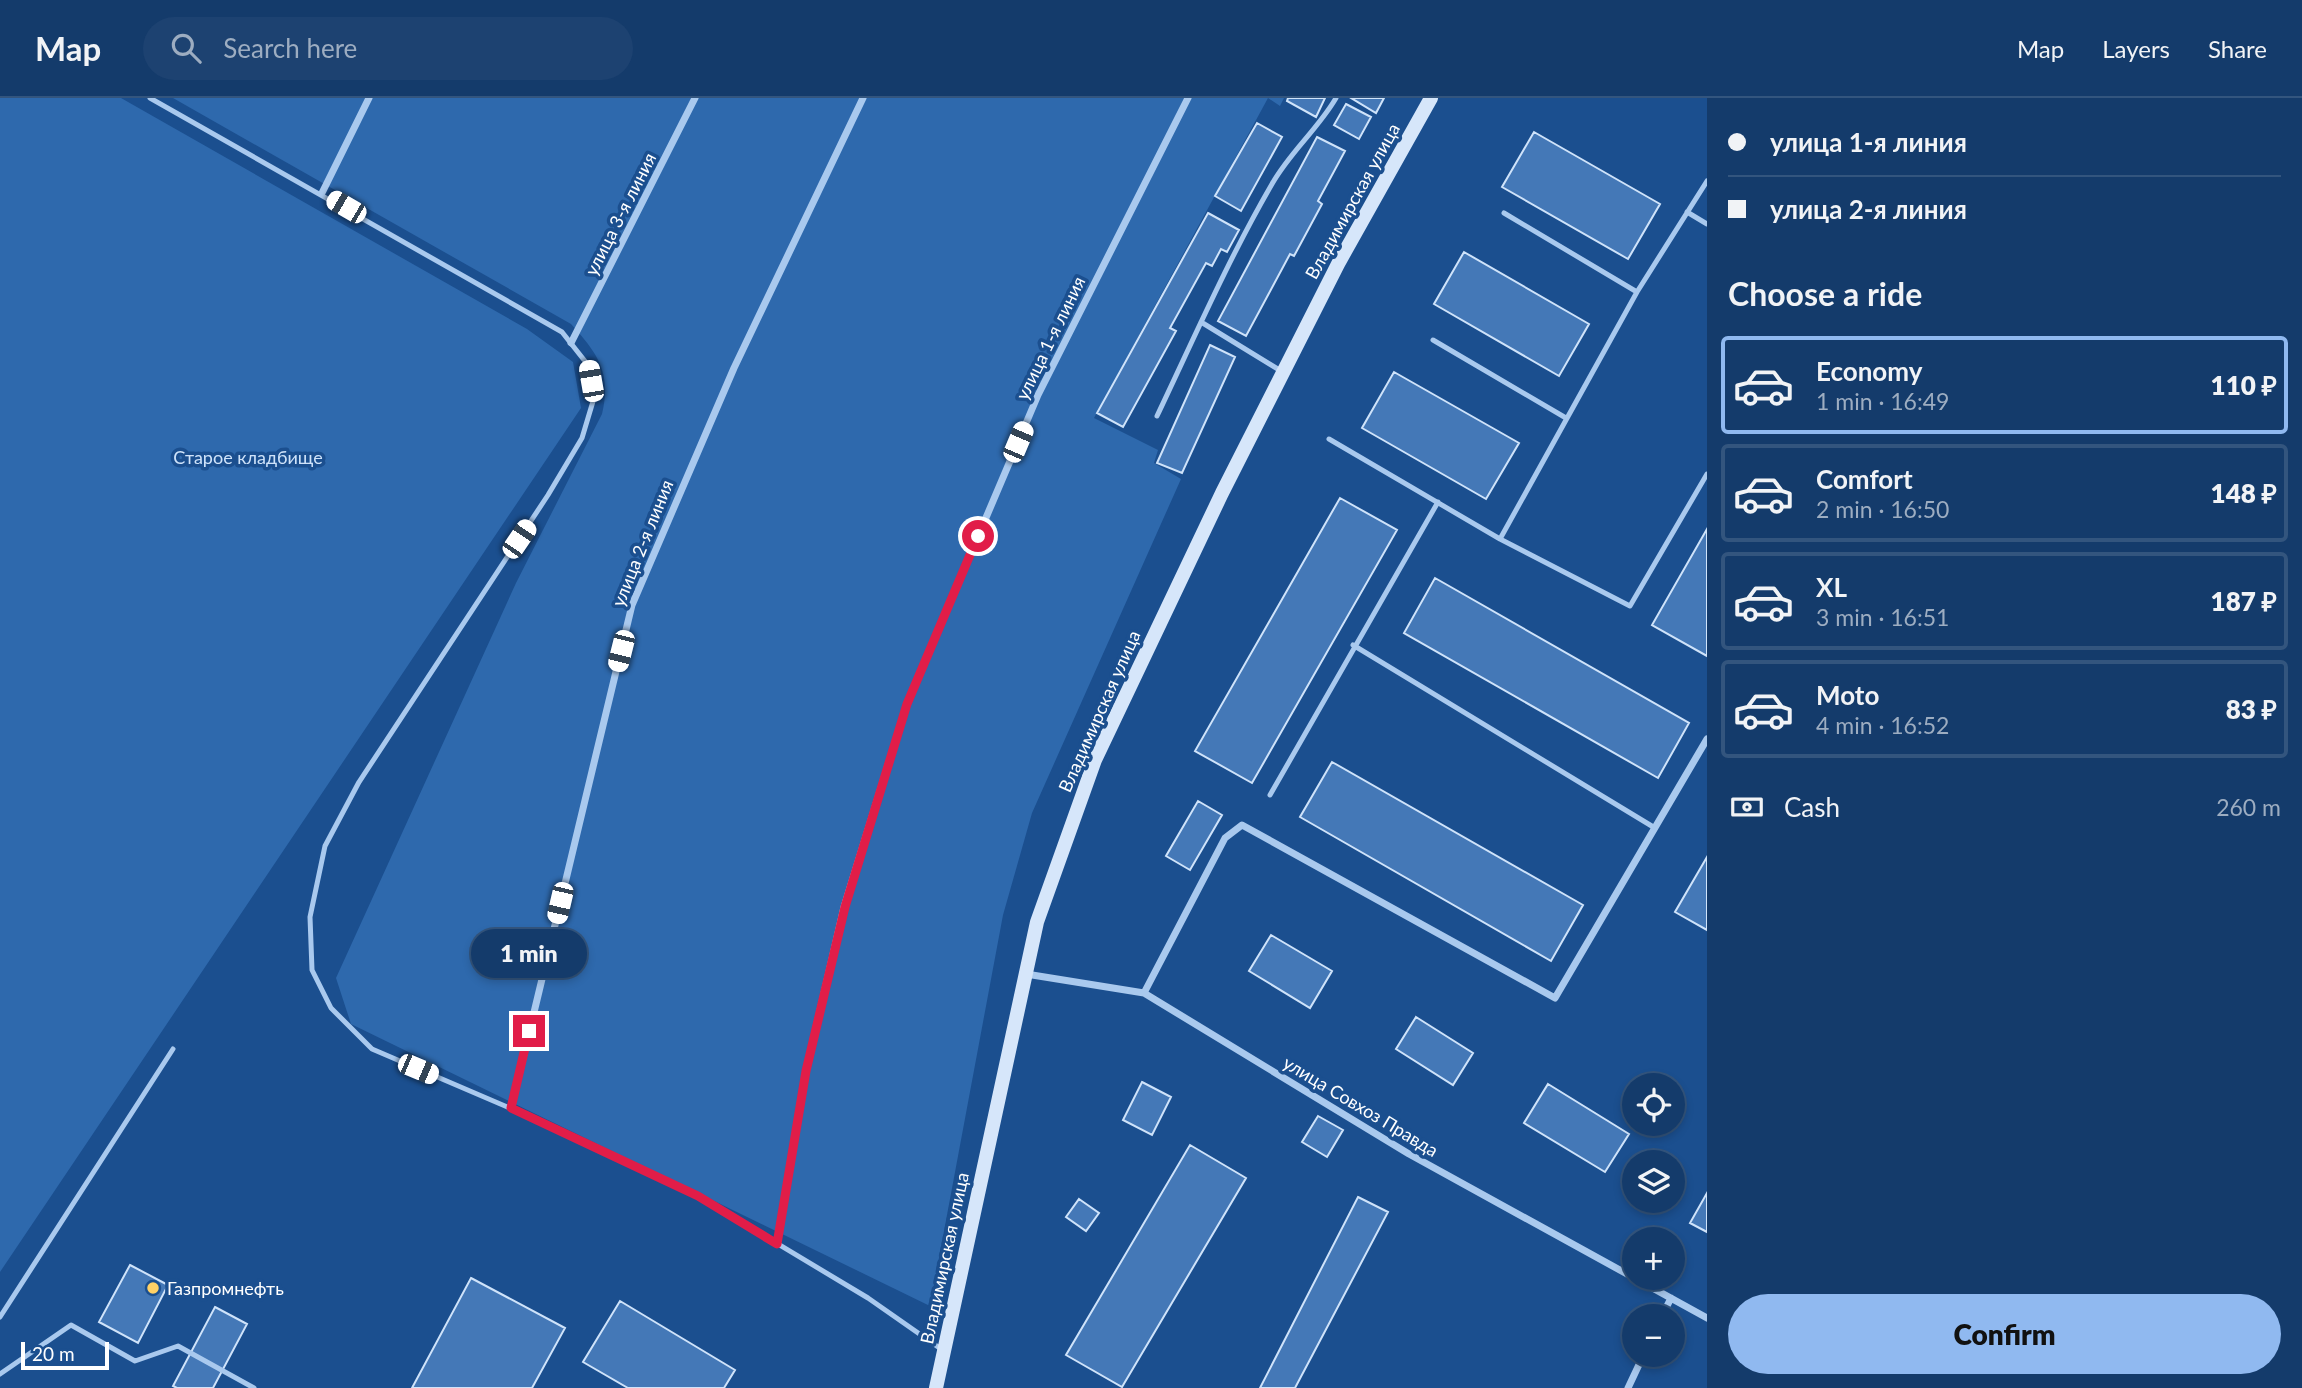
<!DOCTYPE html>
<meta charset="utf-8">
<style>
:root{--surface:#143b6b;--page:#1d4271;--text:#f1f3f6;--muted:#9dadc1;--line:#33557e;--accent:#90b9f0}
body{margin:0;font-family:Lato,sans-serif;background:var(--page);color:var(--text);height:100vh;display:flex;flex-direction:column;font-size:26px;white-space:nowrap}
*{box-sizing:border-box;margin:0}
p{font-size:23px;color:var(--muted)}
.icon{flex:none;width:38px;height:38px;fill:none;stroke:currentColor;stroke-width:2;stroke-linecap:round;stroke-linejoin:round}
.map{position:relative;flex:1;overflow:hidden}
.sheet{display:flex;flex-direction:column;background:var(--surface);width:595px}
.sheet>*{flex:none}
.banner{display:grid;align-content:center;height:154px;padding:0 21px;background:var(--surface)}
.controls{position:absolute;left:1622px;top:975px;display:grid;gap:14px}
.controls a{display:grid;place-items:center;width:63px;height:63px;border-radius:50%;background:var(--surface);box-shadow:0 4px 10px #0003,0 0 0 2px var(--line);font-size:35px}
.scale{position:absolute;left:21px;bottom:18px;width:88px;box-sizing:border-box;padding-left:7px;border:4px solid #fff;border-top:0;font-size:19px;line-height:24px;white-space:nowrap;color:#fff;-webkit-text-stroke:5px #1b4f8f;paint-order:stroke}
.end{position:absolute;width:32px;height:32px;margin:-16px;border:9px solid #e11d48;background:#fff;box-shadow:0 0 0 4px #fff}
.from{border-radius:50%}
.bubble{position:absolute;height:49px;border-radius:24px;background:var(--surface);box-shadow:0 4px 10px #0003,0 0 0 2px var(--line);font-size:23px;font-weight:800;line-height:49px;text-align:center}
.car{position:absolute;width:21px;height:42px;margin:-21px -10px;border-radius:9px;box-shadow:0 0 5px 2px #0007;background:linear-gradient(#fff 24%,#345 0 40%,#fff 0 76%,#345 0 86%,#fff 0)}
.banner b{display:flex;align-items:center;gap:24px;height:66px;font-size:26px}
.banner b+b{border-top:2px solid var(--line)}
.banner i{width:18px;height:18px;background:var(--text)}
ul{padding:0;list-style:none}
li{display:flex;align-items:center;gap:21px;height:98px;margin:0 14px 10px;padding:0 7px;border:4px solid var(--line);border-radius:7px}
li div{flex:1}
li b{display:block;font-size:26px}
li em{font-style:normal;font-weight:800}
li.on{border-color:var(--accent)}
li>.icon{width:63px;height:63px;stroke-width:1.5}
h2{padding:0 21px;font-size:32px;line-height:84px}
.pay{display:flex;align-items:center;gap:18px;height:77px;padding:0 21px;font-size:26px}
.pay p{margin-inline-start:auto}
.action{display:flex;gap:14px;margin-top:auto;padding:14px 21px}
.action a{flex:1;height:80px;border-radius:42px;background:var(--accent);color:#111;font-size:28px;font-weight:800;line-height:80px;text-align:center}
header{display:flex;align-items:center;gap:42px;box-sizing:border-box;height:98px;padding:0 35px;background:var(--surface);border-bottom:2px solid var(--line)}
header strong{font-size:33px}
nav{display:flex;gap:38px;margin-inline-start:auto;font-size:24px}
.search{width:490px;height:63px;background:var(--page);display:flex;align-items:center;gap:18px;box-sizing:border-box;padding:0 24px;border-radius:38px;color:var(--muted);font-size:26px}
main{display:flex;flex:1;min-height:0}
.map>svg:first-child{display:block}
</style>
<header>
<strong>Map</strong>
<div class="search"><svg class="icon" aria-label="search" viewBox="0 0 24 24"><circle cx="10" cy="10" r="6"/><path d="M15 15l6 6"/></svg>Search here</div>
<nav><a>Map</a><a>Layers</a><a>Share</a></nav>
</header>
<main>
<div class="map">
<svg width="1707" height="1290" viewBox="0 0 1707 1290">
<rect width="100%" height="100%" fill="#1b4f8f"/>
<path fill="#2e69ad" d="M 0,0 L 121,0 L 527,231 L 573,264 L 581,310 L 0,1174 Z
M 173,0 L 1284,0 L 1280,8 L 1268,0 L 1094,320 L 1158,352 L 1154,365 L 1181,381 L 1032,715 L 1003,817 L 930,1208 L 351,926 L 336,880 L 516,485 L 602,316 C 612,274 597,255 571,226 Z"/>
<path fill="#4478b7" stroke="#cfe3fa" stroke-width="2" d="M 1288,0 L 1325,0 L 1316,19 L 1287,3 Z
M 1351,0 L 1384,0 L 1376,15 Z
M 1346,6 L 1371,19 L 1359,41 L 1334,27 Z
M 1257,25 L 1282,39 L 1241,113 L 1215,98 Z
M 1534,34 L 1660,106 L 1628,161 L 1502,89 Z
M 1317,39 L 1345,53 L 1318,103 L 1322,106 L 1294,158 L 1290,156 L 1246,238 L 1218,223 Z
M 1208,115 L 1239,132 L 1227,154 L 1221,151 L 1212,168 L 1206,165 L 1170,230 L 1176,233 L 1123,329 L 1097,315 Z
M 1464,154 L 1589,226 L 1559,278 L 1434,206 Z
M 1210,247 L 1235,259 L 1182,375 L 1157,365 Z
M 1394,274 L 1519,345 L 1486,401 L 1362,330 Z
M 1340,400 L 1397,432 L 1252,685 L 1195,653 Z
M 1707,431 L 1707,558 L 1652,527 Z
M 1435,480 L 1689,625 L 1658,680 L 1404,535 Z
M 1332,664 L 1583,807 L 1551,863 L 1300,719 Z
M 1198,703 L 1222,717 L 1190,772 L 1166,758 Z
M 1707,759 L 1707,832 L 1675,814 Z
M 1271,837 L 1332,873 L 1310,910 L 1249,873 Z
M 1416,919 L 1473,955 L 1453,987 L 1396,951 Z
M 1142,984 L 1171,999 L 1152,1037 L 1123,1022 Z
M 1548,986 L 1629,1036 L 1605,1074 L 1524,1025 Z
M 1318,1018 L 1343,1032 L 1327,1059 L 1302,1044 Z
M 1190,1047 L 1246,1080 L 1122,1289 L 1066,1257 Z
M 1707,1095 L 1707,1134 L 1690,1125 Z
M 1358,1099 L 1388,1114 L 1295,1290 L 1260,1290 Z
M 1079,1101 L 1099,1115 L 1086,1133 L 1066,1119 Z
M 130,1167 L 168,1187 L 138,1245 L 99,1224 Z
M 471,1180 L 565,1230 L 532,1290 L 412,1290 Z
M 620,1203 L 735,1272 L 724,1290 L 628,1290 L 583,1264 Z
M 215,1209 L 247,1226 L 213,1290 L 177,1290 L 173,1288 Z"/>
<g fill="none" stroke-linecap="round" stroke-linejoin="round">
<path stroke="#a9c9ee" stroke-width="5" d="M 150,0 L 562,234 L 588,267 L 594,300 L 582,340 L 548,397 L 359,684 L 325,748 L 310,819 L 312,872 L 331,910 L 372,951 L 533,1020 L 698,1098 L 868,1200 L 941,1251
M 1687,114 L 1707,126
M 1504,115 L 1637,194
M 1201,224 L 1281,273
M 1433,242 L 1566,320
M 1157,318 C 1194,240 1229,160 1272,86 C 1290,54 1318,31 1336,0
M 1329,341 L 1500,441 L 1630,508 L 1707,376
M 1500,441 L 1637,194 L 1707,83
M 1353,547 L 1655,730
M 1270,697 L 1438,404
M 0,1219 L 173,951
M 0,1276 L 71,1227 L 135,1263 L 178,1248 L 254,1290"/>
<path stroke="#a9c9ee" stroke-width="7" d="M 322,95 L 369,0
M 571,245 L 695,0
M 1026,876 L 1144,895 L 1409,1056 L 1707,1220
M 1144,895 L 1225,740 L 1242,727 L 1555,900 L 1707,641
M 511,1010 L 632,507 L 734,270 L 863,0
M 777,1146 L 806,973 L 844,809 L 907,606 L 1038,297 L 1188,0
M 1662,1218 L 1671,1200
M 1628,1290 L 1644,1256"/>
<path stroke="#d6e6fa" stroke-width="14" d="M 936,1290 L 1037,824 L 1095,662 L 1222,395 L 1338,166 L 1431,0"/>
</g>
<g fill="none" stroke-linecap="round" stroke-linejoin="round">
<path stroke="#e11d48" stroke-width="9" d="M 529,933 L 511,1010 L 698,1098 L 777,1146 L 806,973 L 845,809 L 907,606 L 978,438"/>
</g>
<circle fill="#ffd166" stroke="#1b4f8f" stroke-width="2.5" cx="153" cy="1190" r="7"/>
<g text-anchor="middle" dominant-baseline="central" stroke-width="7" stroke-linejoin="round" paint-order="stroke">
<g font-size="18" fill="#fff" stroke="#1b4f8f">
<text transform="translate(1352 103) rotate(-61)">Владимирская улица</text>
<text transform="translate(620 116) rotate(-63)">улица 3-я линия</text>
<text transform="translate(1050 240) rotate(-64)">улица 1-я линия</text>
<text transform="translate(642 445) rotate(-68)">улица 2-я линия</text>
<text transform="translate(1099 613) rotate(-66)">Владимирская улица</text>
<text transform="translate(1361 1008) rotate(31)">улица Совхоз Правда</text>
<text transform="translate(944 1160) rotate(-78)">Владимирская улица</text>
</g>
<g font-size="18" fill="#cfe3fa" stroke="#1b4f8f">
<text x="248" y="359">Старое кладбище</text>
</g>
<g font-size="18" fill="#fff" stroke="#1b4f8f" text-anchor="start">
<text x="167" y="1190">Газпромнефть</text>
</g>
</g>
</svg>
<div class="controls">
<a><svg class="icon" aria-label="locate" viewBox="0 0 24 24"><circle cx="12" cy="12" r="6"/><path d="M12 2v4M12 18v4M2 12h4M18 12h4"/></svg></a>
<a><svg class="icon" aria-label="layers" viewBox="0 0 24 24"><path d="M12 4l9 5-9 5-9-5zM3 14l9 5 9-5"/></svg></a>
<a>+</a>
<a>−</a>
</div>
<div class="scale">20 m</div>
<i class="end from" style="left:978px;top:438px"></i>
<i class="end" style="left:529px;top:933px"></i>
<div class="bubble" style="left:471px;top:831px;width:116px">1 min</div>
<i class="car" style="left:346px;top:109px;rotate:300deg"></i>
<i class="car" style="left:591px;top:283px;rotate:350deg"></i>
<i class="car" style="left:1018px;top:344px;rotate:23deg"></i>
<i class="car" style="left:519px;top:441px;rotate:34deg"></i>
<i class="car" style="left:621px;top:553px;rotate:194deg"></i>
<i class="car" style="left:560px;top:805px;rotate:193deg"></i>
<i class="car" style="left:418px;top:971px;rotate:113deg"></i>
</div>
<section class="sheet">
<div class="banner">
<b><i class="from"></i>улица 1-я линия</b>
<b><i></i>улица 2-я линия</b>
</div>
<h2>Choose a ride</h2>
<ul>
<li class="on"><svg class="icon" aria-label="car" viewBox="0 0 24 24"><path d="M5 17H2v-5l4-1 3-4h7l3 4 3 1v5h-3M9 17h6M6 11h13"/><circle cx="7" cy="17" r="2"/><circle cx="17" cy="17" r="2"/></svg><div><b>Economy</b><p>1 min · 16:49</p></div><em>110 ₽</em></li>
<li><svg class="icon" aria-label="car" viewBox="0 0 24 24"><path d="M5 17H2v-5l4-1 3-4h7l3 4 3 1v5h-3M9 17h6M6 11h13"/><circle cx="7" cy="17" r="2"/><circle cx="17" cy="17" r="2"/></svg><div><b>Comfort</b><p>2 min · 16:50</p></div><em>148 ₽</em></li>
<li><svg class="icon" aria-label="car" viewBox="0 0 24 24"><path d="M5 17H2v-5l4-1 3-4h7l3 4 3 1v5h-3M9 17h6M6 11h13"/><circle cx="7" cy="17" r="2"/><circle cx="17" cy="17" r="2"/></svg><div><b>XL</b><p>3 min · 16:51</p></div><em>187 ₽</em></li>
<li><svg class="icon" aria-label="car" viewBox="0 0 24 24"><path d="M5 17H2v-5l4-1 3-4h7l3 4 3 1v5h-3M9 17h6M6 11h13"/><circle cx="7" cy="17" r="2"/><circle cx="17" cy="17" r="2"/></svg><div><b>Moto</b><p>4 min · 16:52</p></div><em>83 ₽</em></li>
</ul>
<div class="pay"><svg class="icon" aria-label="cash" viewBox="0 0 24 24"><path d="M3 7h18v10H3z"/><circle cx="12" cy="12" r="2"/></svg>Cash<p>260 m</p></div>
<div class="action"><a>Confirm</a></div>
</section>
</main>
